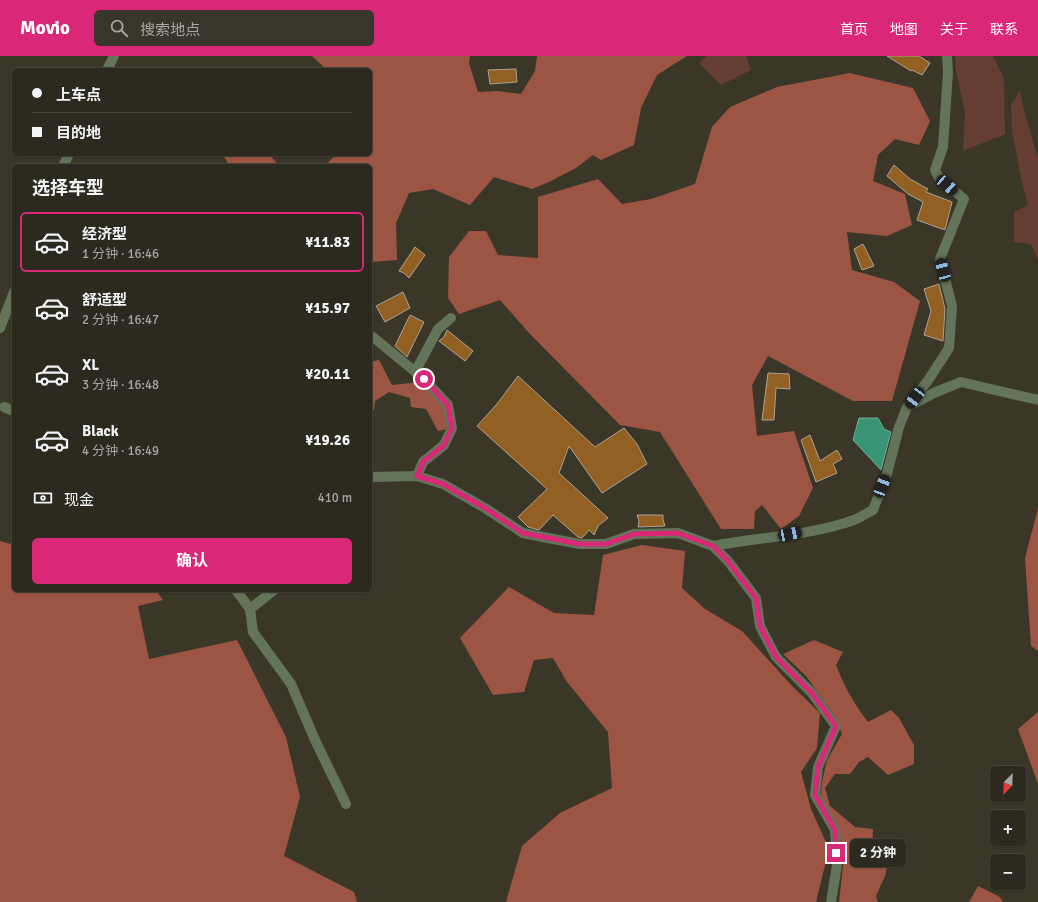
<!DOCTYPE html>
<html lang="zh">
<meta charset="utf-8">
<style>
:root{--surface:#2c291e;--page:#38352b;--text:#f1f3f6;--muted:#a6a6a4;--line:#48453c;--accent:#db2777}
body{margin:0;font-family:Signika,"Noto Sans SC",sans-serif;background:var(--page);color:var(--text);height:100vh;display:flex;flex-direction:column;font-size:15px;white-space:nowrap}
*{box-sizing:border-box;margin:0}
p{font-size:13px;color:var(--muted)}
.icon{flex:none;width:22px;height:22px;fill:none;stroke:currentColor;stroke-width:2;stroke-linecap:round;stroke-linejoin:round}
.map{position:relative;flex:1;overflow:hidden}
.panel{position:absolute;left:12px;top:108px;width:360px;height:428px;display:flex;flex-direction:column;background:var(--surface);border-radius:6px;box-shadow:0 1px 3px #0004,0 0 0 1px var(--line)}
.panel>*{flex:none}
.banner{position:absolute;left:12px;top:12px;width:360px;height:88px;border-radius:6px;box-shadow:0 1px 3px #0004,0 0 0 1px var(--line);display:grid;align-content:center;height:88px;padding:0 20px;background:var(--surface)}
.needle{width:26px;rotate:203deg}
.buttons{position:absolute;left:990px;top:710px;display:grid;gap:8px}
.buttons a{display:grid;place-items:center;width:36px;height:36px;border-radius:6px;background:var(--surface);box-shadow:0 1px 3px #0004,0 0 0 1px var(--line);font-size:20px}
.end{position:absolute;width:18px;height:18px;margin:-9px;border:5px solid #db2777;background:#fff;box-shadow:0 0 0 2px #fff}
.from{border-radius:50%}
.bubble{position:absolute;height:28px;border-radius:6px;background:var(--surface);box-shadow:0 1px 3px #0004,0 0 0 1px var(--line);font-size:13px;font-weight:700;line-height:28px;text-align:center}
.car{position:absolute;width:12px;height:24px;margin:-12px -6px;border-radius:5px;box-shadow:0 0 3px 1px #0007;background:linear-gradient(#222 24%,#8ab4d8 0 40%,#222 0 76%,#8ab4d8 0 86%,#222 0)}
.banner b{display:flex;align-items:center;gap:14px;height:38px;font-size:15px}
.banner b+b{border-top:1px solid var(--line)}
.banner i{width:10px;height:10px;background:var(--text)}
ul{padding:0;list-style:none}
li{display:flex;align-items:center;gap:12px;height:60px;margin:0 8px 6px;padding:0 12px;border:2px solid transparent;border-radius:6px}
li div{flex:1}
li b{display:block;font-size:15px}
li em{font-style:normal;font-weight:700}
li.current{border-color:var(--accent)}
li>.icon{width:36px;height:36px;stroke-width:1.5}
h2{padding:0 20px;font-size:18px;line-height:48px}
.pay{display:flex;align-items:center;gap:10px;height:44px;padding:0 20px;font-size:15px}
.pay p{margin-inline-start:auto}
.button{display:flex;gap:8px;margin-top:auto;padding:8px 20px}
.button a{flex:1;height:46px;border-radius:6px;background:var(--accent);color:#fff;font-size:16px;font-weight:700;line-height:46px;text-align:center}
header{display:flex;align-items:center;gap:24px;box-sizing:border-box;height:56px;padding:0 20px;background:var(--accent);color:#fff}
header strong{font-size:19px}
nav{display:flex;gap:22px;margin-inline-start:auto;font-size:14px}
.search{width:280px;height:36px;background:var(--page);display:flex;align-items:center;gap:10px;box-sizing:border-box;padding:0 14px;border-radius:6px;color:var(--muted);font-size:15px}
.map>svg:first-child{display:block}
</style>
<header>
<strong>Movio</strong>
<div class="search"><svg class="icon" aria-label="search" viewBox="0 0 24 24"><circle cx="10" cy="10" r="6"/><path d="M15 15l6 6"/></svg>搜索地点</div>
<nav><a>首页</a><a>地图</a><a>关于</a><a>联系</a></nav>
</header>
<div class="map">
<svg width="1038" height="846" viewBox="0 0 1038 846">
<rect width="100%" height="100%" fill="#3a3728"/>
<path fill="#663d33" d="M 707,0 L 746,0 L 751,14 L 721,29 L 699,7 Z
M 955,0 L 993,0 L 1004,22 L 1005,78 L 963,95 L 965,57 L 956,15 Z
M 1020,35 L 1025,58 L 1038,102 L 1038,204 L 1031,188 L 1014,186 L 1014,156 L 1028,149 L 1021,122 L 1012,75 L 1011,49 Z"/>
<path fill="#9d5543" d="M 312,0 L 470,0 L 469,7 L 478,36 L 497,35 L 521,38 L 535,15 L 537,0 L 687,0 L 657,19 L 641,52 L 634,89 L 601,104 L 593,99 L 576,112 L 551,125 L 532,133 L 494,121 L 470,149 L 433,133 L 409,137 L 396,167 L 397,204 L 370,206 L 370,110 L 325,110 L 336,98 L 370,98 L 370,61 L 373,52 L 370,50 L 370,14 L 327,14 Z
M 850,17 L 913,32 L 930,65 L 919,89 L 895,83 L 878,99 L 873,125 L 905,138 L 912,169 L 887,180 L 847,176 L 852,214 L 894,226 L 920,245 L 892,345 L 853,345 L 768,300 L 752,329 L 757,380 L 794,375 L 813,432 L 799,460 L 781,473 L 762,449 L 755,455 L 754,473 L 721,473 L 660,376 L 620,369 L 529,277 L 500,244 L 459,258 L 448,242 L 449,201 L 469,175 L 486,175 L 498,199 L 538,202 L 538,141 L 598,123 L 622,148 L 651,143 L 695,128 L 712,71 L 730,51 L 777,31 Z
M 221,98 L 269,98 L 279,110 L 229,110 L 227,105 Z
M 379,304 L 392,329 L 420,326 L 448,349 L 452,372 L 438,375 L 426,353 L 411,351 L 410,342 L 389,336 L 375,345 L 374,354 L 370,354 L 370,306 Z
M 1038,452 L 1038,595 L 1031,590 L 1025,502 Z
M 14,482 L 14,534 L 156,534 L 163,544 L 138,550 L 149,603 L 237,584 L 286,681 L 300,741 L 284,800 L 354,836 L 357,846 L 0,846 L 0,485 L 10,488 Z
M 642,489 L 685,495 L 682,532 L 705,553 L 742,575 L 792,630 L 820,657 L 817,692 L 801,716 L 811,753 L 829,793 L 816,846 L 506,846 L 522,790 L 560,757 L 612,732 L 608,676 L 567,626 L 553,602 L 534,604 L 524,636 L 493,639 L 460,582 L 509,531 L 554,557 L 594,559 L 603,499 Z
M 814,584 L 843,596 L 836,609 C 844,630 854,648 868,666 L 891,654 L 899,662 L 914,689 L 914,708 L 888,719 L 868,701 L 859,706 L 850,718 L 835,718 L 825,732 L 830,750 L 855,771 L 873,773 L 872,796 L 889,804 L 885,820 L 876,840 L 878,846 L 839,846 L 844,801 L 837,767 L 823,752 L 821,737 L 822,726 L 827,704 L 842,678 L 835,660 L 806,620 L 783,598 Z
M 1038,656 L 1038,728 L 1018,673 Z
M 978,830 L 1000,841 L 1003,846 L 969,846 Z"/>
<path fill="#389475" stroke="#70b097" d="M 859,362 L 878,362 L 884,373 L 891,376 L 881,414 L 853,384 Z"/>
<path fill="#926022" stroke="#afa192" d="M 887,0 L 919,0 L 930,7 L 922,19 L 912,14 L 911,15 Z
M 516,13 L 517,26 L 490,28 L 488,14 Z
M 894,109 L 910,123 L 928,133 L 926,136 L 952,146 L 945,174 L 917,164 L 923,146 L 908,138 L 887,120 Z
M 863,188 L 874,210 L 862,214 L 854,193 Z
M 415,191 L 425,199 L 409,222 L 404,217 L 399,215 Z
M 939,228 L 945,253 L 943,285 L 924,279 L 931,255 L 924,233 Z
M 403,236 L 410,252 L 385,266 L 376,250 Z
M 410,259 L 424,266 L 407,301 L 395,290 Z
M 447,274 L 473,295 L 465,305 L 439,285 L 444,281 Z
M 768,317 L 789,318 L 790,333 L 776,332 L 774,364 L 762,364 Z
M 518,320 L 595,391 L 624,372 L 637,388 L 647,408 L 602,437 L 569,390 L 559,417 L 608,462 L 598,470 L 594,479 L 589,474 L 582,482 L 578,481 L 553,459 L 539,474 L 528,471 L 518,461 L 547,433 L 477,370 L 497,348 Z
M 810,379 L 820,405 L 837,394 L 842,403 L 833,408 L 837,417 L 816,426 L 801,384 Z
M 637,459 L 663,459 L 663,464 L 665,470 L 638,471 L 639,465 Z"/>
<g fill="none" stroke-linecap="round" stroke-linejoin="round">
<path stroke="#63745a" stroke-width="10" d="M 373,281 L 424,323 L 448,349 L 452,372 L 444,389 L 423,406 L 417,420
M 415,316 L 438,273 L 451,262
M 250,553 L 253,576 L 291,628 L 315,684 L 346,748"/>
<path stroke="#63745a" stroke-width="10" d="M 107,14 L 114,0
M 63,110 L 69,98
M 0,272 L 14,236
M 910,348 L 929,323 L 949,292 L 952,250 L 940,203 L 964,143 L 939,122 L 935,114 L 943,91 L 948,16 L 947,0
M 4,351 L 14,355
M 370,421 L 417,420 L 443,428 L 485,452 L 523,477 L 548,482 L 580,488 L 606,488 L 634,478 L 678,477 L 713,490 L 728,505 L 756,542 L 760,570 L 776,601 L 812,637 L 836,670 L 818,711 L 815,739 L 835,774 L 837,809 L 831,846
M 713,490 C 760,481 809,480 854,464 C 861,461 867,457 873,454 L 887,418 L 899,371 L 907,351 L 936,336 L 961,326 L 1038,344
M 236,534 L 250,553 L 274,534"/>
</g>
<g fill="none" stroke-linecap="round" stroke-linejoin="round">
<path stroke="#db2777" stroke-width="5" d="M 424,323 L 448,349 L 452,372 L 444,389 L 423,406 L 417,420 L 443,428 L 485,452 L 523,477 L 580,488 L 606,488 L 634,478 L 678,477 L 713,490 L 728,505 L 756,542 L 760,570 L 776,601 L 812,637 L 836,670 L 818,711 L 815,739 L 835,774 L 836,797"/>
</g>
</svg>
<div class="buttons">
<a><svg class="needle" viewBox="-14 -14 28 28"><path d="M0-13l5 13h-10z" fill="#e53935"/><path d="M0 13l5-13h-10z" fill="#a6a6a4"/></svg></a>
<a>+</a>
<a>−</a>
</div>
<i class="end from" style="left:424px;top:323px"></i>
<i class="end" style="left:836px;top:797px"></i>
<div class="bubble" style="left:850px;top:783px;width:56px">2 分钟</div>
<i class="car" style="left:947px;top:129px;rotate:131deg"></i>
<i class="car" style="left:943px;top:214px;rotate:345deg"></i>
<i class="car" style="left:915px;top:342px;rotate:217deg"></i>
<i class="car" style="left:882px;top:430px;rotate:21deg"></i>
<i class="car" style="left:790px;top:478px;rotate:79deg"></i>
<div class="banner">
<b><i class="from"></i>上车点</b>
<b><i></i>目的地</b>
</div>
<section class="panel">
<h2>选择车型</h2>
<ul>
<li class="current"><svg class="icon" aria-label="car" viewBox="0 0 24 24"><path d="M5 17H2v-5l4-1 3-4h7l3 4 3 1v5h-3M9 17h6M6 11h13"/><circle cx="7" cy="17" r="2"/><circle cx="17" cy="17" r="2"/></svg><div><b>经济型</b><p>1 分钟 · 16:46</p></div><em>¥11.83</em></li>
<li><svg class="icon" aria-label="car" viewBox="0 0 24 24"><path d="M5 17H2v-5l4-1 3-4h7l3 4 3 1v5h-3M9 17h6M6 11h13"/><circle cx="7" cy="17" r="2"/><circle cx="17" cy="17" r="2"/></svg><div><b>舒适型</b><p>2 分钟 · 16:47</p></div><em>¥15.97</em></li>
<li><svg class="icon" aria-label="car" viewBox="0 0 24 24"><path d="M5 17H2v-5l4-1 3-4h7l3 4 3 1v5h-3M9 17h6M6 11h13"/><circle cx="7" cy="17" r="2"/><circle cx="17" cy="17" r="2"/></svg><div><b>XL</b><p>3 分钟 · 16:48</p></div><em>¥20.11</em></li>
<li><svg class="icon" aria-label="car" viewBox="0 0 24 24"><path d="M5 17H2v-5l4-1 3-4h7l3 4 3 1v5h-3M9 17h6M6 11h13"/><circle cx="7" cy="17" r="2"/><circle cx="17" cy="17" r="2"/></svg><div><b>Black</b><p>4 分钟 · 16:49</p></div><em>¥19.26</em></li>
</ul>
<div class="pay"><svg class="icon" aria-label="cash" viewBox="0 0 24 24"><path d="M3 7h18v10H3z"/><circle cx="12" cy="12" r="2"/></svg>现金<p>410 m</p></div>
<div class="button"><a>确认</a></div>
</section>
</div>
